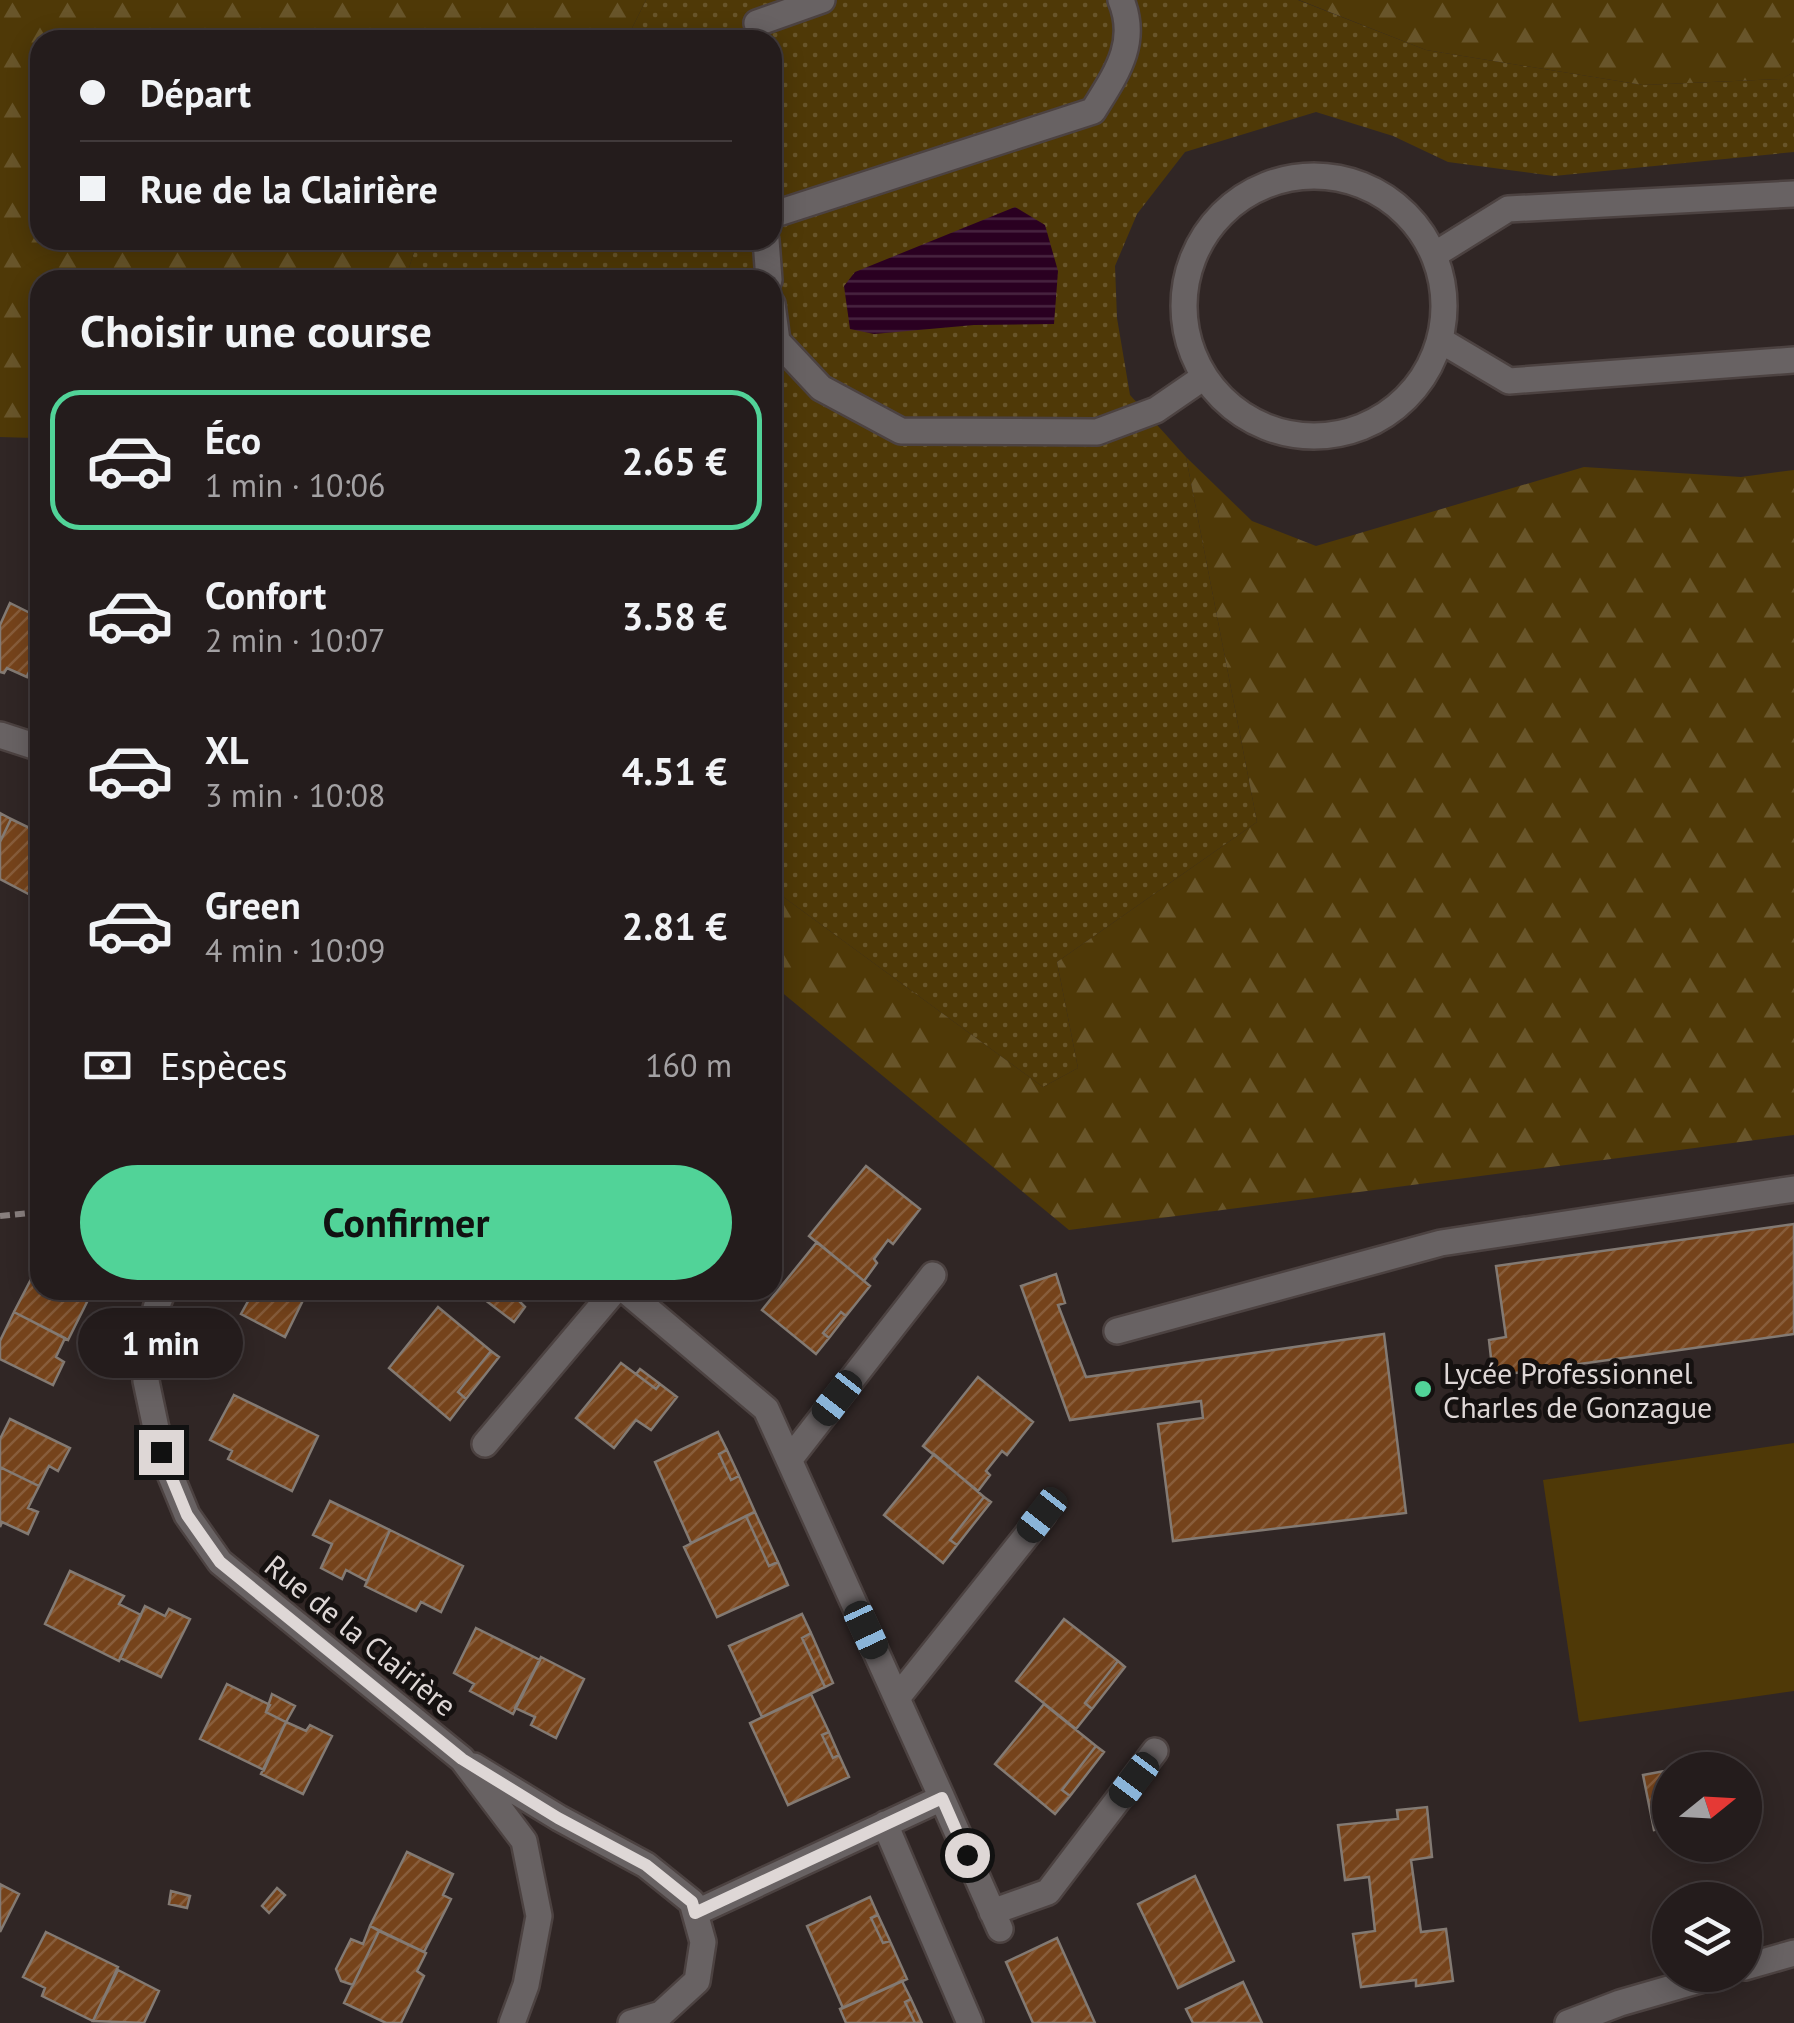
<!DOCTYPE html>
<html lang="fr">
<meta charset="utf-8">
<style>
:root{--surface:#241c1c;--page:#2c2525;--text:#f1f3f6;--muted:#a3a1a3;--line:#413a3b;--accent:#51d398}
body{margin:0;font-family:"PT Sans",sans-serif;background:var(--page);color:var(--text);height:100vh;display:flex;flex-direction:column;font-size:38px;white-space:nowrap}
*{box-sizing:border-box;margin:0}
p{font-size:32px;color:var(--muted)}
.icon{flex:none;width:55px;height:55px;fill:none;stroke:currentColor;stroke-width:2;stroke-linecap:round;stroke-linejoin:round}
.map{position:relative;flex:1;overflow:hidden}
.side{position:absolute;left:30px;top:270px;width:752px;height:1030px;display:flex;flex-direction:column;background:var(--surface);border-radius:30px;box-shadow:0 5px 25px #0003,0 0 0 2px var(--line)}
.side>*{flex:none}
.top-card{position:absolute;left:30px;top:30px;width:752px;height:220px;border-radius:30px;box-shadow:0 5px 25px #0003,0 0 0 2px var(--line);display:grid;align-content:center;height:220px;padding:0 50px;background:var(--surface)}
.needle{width:65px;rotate:72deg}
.controls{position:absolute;left:1652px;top:1752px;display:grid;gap:20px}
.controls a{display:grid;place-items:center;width:110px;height:110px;border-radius:50%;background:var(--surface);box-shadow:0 5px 25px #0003,0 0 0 2px var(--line);font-size:50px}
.end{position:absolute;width:45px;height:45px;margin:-22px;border:12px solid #ded7d6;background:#111;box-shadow:0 0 0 5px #111}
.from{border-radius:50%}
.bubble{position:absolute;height:70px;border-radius:35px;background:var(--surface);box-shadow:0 5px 25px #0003,0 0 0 2px var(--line);font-size:32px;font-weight:600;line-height:70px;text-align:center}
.car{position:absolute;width:30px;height:60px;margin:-30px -15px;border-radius:12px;box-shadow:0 0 8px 2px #0007;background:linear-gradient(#222 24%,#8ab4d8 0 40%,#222 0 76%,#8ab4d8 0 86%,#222 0)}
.top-card b{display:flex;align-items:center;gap:35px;height:95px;font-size:38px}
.top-card b+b{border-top:2px solid var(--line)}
.top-card i{width:25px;height:25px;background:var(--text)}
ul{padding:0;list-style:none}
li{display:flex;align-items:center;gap:30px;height:140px;margin:0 20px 15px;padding:0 30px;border:5px solid transparent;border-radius:30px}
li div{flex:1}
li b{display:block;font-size:38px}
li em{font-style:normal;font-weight:600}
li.on{border-color:var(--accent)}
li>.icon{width:90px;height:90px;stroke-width:1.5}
h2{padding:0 50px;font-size:45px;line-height:120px}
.pay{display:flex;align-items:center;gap:25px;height:110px;padding:0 50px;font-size:38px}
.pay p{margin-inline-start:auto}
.button{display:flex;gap:20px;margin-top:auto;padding:20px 50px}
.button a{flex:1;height:115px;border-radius:60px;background:var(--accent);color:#111;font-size:40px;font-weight:600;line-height:115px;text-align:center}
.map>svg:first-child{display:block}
</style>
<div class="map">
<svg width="1794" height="2023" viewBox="0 0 1794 2023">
<defs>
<pattern id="grass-dots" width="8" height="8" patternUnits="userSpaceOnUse" patternTransform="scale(2.5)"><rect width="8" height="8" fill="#4f3907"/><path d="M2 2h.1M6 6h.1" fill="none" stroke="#68552a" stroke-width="1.8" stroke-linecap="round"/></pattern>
<pattern id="forest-firs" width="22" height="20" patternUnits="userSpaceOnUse" patternTransform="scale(2.5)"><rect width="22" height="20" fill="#4f3907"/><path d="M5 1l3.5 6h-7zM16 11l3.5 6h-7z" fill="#68552a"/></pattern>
<pattern id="water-rules" width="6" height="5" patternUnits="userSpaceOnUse" patternTransform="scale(2.5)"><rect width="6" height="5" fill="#2a0021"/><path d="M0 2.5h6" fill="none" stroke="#482440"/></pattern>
<pattern id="building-hatch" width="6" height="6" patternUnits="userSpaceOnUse" patternTransform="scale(2.5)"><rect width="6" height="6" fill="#75431b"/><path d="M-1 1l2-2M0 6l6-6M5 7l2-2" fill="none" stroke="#885d3b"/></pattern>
</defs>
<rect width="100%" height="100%" fill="#302625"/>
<path fill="url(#grass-dots)" d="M 646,0 L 1298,0 L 1426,50 L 1643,85 L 1781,79 L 1794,72 L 1794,152 L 1554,176 L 1448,162 L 1393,136 L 1316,112 L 1185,152 L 1137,214 L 1115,266 L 1117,318 L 1130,395 L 1186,457 L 1257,822 L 1057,962 L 1078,1068 L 1043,1087 L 778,893 L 773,881 L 772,280 L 405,280 L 418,240 L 772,240 L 772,40 L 626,40 Z"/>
<path fill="url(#forest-firs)" d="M 0,0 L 646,0 L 626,40 L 40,40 L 40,240 L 418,240 L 405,280 L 40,280 L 40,442 L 35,438 L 0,437 Z
M 1299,0 L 1794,0 L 1794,72 L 1782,79 L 1643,85 L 1426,50 Z
M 1186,457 L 1252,521 L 1316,546 L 1584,467 L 1741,477 L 1794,470 L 1794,1135 L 1069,1230 L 773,985 L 773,881 L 778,893 L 1043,1087 L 1078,1068 L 1057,962 L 1257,822 Z"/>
<path fill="#4f3907" d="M 1794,1443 L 1794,1691 L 1579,1722 L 1543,1480 Z"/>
<path fill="url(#water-rules)" d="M 1015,207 L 1045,225 L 1058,271 L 1054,324 L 974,325 L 874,334 L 850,329 L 844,286 L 855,272 Z"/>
<path fill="url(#building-hatch)" stroke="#837a73" stroke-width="2.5" d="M 10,603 L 40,618 L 40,650 L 27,677 L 7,668 L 4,673 L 0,672 L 0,625 Z
M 40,650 L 40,682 L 27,676 Z
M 0,813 L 11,819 L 0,842 Z
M 11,819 L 40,833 L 40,900 L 0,879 L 0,842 Z
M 866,1166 L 920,1209 L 893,1244 L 888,1240 L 874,1259 L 877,1263 L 864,1281 L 809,1236 Z
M 1794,1224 L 1794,1334 L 1493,1376 L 1489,1340 L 1506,1337 L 1496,1266 Z
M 817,1242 L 870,1286 L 846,1316 L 841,1312 L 823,1333 L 829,1338 L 816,1354 L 762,1310 Z
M 40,1262 L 40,1290 L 93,1290 L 68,1340 L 14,1312 Z
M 1056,1274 L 1065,1303 L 1058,1305 L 1086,1377 L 1384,1334 L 1406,1513 L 1173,1541 L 1158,1424 L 1203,1418 L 1201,1401 L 1070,1420 L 1021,1286 Z
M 243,1290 L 308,1290 L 285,1337 L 241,1314 L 252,1294 Z
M 472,1290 L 529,1290 L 520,1302 L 525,1307 L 514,1322 Z
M 438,1307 L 491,1351 L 458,1392 L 466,1399 L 450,1420 L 389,1368 Z
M 14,1312 L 65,1338 L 56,1357 L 64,1362 L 53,1385 L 0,1359 L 0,1341 Z
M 841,1312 L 846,1316 L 829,1338 L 823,1333 Z
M 491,1351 L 499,1357 L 466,1399 L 458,1392 Z
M 621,1363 L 656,1389 L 660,1384 L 677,1397 L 651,1430 L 636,1420 L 614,1448 L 576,1418 Z
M 640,1369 L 660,1384 L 656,1389 L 636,1374 Z
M 978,1377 L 1033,1422 L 1007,1455 L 1002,1451 L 986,1471 L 990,1475 L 978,1491 L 923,1446 Z
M 234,1395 L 318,1436 L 292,1491 L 228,1459 L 232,1451 L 210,1440 Z
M 10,1419 L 70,1448 L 58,1471 L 49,1466 L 39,1486 L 0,1467 L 0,1439 Z
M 718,1432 L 727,1450 L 719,1454 L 731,1480 L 739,1476 L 755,1512 L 691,1543 L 655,1462 Z
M 727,1450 L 739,1476 L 731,1480 L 719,1454 Z
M 934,1454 L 984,1497 L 950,1540 L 957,1545 L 943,1563 L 884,1515 Z
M 0,1467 L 39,1486 L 28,1508 L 38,1512 L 28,1534 L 2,1522 L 0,1527 Z
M 984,1497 L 991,1502 L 957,1545 L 950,1540 Z
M 330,1501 L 390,1530 L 367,1581 L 346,1570 L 342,1579 L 321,1568 L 332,1544 L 313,1535 Z
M 755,1512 L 778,1562 L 769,1566 L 746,1516 Z
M 746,1516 L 769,1566 L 778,1562 L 788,1585 L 717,1617 L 684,1547 Z
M 390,1530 L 463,1566 L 441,1612 L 421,1602 L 416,1611 L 365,1586 Z
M 70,1571 L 124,1596 L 119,1604 L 141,1615 L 119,1661 L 45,1624 Z
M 145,1606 L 165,1616 L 169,1609 L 190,1619 L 161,1677 L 120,1658 Z
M 802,1614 L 811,1633 L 802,1638 L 825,1687 L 762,1717 L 729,1646 Z
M 1064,1619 L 1118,1661 L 1085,1703 L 1092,1709 L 1076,1729 L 1016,1681 Z
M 476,1628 L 540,1660 L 513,1714 L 470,1691 L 474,1684 L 454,1673 Z
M 811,1633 L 833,1683 L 825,1687 L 802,1638 Z
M 541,1657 L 584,1679 L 556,1738 L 531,1725 L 535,1717 L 515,1708 Z
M 1118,1661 L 1125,1667 L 1092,1709 L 1085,1703 Z
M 227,1684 L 270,1705 L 266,1712 L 286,1722 L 264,1770 L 200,1739 Z
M 272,1694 L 295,1706 L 286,1722 L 266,1712 Z
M 811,1694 L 829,1732 L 822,1735 L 833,1758 L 839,1755 L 849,1777 L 788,1805 L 750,1723 Z
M 1044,1704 L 1096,1746 L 1062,1790 L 1070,1796 L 1055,1814 L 995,1764 Z
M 286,1722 L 306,1731 L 310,1725 L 332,1736 L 303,1794 L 261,1774 Z
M 829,1732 L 839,1755 L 833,1758 L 822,1735 Z
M 1096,1746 L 1104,1752 L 1070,1796 L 1062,1790 Z
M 1729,1759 L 1731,1770 L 1670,1770 Z
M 1670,1770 L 1670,1827 L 1654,1830 L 1643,1775 Z
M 1427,1807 L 1432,1857 L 1411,1860 L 1421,1932 L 1446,1929 L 1453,1981 L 1416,1986 L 1416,1980 L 1361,1987 L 1353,1934 L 1375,1931 L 1369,1877 L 1345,1880 L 1338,1825 L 1398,1819 L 1397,1810 Z
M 407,1852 L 453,1874 L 443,1895 L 451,1899 L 424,1952 L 370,1926 Z
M 1195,1876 L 1234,1961 L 1178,1988 L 1138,1904 Z
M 0,1884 L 19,1894 L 0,1932 Z
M 277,1888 L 285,1895 L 269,1913 L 262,1906 Z
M 171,1891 L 190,1896 L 187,1908 L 169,1904 Z
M 870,1897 L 878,1915 L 871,1918 L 883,1943 L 890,1941 L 907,1979 L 843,2008 L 807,1926 Z
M 878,1915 L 890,1941 L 883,1943 L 871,1918 Z
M 370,1926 L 379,1931 L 353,1985 L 341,1981 L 336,1969 L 351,1939 L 363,1944 Z
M 379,1931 L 426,1953 L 417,1971 L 424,1976 L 401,2023 L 386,2023 L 344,2003 Z
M 46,1932 L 118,1967 L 93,2021 L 42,1996 L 45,1988 L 23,1977 Z
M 1057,1938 L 1095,2023 L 1033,2023 L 1006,1962 Z
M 118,1970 L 159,1991 L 144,2023 L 93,2021 Z
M 902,1981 L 911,1999 L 905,2002 L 915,2023 L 846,2023 L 840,2009 Z
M 1243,1982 L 1262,2023 L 1193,2023 L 1186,2009 Z
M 911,1999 L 922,2023 L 915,2023 L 905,2002 Z"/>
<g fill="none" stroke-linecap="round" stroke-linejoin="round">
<g stroke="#4c4241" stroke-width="30">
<path id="minor" d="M 757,23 L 822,0
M1184 306a130 130 0 1 1 260 0a130 130 0 1 1-260 0Z
M 772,215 L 1093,111 C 1115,75 1139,44 1121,0
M 766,240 L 769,280
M 1434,255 L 1508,209 L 1794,194
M 772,304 L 777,341 L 821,388 L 901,431 L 1097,432 L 1156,410 L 1204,377
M 1440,340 L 1509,381 L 1794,360
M 0,735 L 40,748
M 163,1290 L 156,1308 L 146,1381 L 161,1452 L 187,1515 L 220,1562 L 462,1759 L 524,1841 L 539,1916 L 526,1985 L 512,2023
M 625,1290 L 766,1409 L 942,1798 L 695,1913
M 1117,1331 L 1441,1243 L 1794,1189
M 485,1444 L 615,1290
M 789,1460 L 933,1275
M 897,1698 L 1043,1515
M 474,1766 L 559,1818 L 646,1865 L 692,1902 L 703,1942 L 697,1981 L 661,2014 L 631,2023
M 942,1798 L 1000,1929
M 885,1824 L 970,2023
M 992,1912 L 1048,1892 L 1155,1751
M 1745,1967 L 1794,1953
M 1568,2023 L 1620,2003 L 1717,1975"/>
</g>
<path stroke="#887f7e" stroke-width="6" stroke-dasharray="10 5" stroke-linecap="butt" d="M 0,1216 L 40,1212"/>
<use href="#minor" stroke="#686263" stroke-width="25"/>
</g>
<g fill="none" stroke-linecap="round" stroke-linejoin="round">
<path stroke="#ded7d6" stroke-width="12" d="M 161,1452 L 187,1515 L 220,1562 L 462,1759 L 558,1818 L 646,1865 L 692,1902 L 695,1913 L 942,1798 L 967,1855"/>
</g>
<circle fill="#51d398" stroke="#151110" stroke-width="4" cx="1423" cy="1389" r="10"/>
<g text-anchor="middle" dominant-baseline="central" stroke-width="10" stroke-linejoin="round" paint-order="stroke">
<g font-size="30" fill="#ded7d6" stroke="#151110" text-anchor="start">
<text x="1443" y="1372">Lycée Professionnel<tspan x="1443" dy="34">Charles de Gonzague</tspan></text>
</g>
<g font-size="30" fill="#ded7d6" stroke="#151110">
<text transform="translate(361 1635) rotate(39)">Rue de la Clairière</text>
</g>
</g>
</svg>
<div class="controls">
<a><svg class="needle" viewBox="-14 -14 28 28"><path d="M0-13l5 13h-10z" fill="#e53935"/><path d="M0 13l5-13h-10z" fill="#a3a1a3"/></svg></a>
<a><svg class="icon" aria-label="layers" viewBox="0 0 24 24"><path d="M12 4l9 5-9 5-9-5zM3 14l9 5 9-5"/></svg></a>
</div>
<i class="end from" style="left:967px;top:1855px"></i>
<i class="end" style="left:161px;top:1452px"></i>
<div class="bubble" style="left:78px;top:1308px;width:165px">1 min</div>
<i class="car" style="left:837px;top:1398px;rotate:218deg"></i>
<i class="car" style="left:1042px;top:1515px;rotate:218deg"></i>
<i class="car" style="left:866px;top:1630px;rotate:155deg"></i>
<i class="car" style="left:1134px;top:1780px;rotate:217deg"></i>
<div class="top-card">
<b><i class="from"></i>Départ</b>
<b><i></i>Rue de la Clairière</b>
</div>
<section class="side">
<h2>Choisir une course</h2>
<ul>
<li class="on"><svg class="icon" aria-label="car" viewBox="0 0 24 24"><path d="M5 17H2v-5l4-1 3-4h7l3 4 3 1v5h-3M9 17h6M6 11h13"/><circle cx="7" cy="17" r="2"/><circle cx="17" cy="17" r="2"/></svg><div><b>Éco</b><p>1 min · 10:06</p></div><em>2.65 €</em></li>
<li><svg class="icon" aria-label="car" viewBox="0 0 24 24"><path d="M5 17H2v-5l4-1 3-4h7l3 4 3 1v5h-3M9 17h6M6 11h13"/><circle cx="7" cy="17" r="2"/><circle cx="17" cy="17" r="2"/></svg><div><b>Confort</b><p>2 min · 10:07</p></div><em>3.58 €</em></li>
<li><svg class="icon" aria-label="car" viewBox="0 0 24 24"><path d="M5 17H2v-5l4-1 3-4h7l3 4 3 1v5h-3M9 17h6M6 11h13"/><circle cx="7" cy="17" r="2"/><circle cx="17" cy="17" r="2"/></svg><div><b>XL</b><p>3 min · 10:08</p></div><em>4.51 €</em></li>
<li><svg class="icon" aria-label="car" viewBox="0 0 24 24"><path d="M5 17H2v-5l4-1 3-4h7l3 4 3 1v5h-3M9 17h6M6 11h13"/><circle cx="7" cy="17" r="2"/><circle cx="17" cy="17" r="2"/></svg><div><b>Green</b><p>4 min · 10:09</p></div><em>2.81 €</em></li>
</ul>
<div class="pay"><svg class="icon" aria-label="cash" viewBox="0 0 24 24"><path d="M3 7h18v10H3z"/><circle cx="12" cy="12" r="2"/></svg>Espèces<p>160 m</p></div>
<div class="button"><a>Confirmer</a></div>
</section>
</div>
